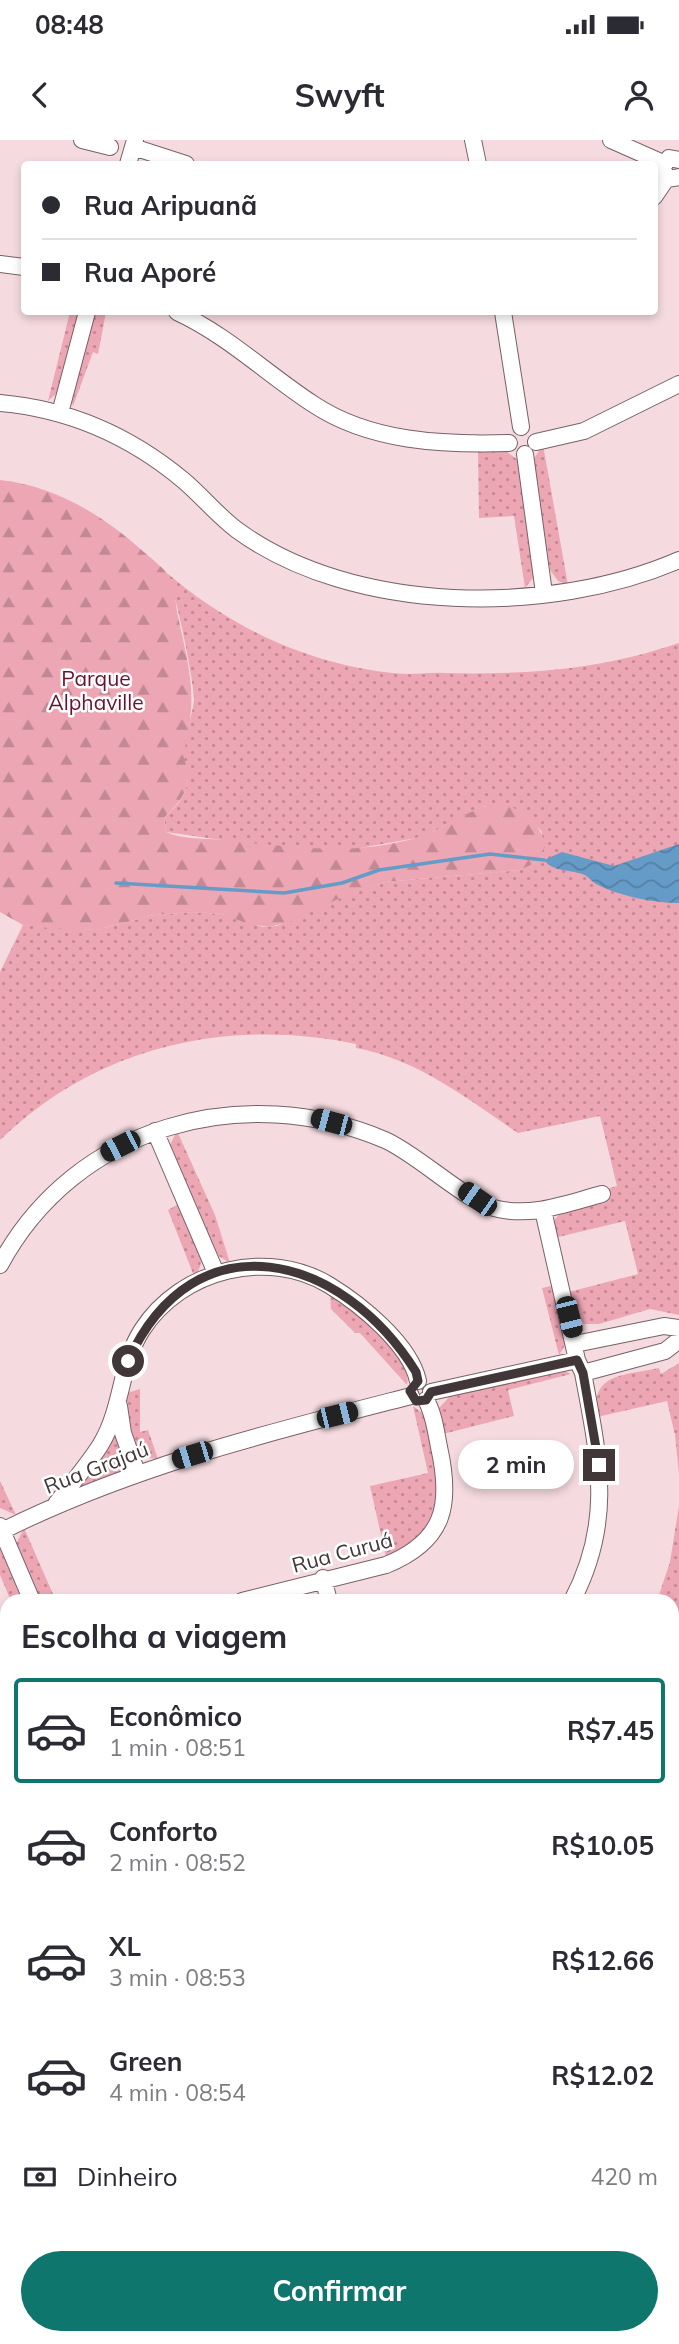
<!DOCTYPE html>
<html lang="pt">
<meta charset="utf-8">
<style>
:root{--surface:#fff;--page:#f7f7f7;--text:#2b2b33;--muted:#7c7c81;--line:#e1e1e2;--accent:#0f766e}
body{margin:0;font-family:Mulish,sans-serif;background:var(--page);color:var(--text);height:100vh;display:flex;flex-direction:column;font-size:26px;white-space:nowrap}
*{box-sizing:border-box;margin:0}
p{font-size:23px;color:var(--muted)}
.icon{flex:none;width:38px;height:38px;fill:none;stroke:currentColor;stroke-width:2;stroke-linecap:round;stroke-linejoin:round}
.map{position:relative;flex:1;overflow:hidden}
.details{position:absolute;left:0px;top:1454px;width:679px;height:751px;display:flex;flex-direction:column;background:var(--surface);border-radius:21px 21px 0 0;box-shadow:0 4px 10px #0003}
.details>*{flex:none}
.guide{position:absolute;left:21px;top:21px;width:637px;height:154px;border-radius:7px;box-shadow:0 4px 10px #0003;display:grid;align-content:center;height:154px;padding:0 21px;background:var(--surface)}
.end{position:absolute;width:32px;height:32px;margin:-16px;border:9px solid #413738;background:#fff;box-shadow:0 0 0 4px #fff}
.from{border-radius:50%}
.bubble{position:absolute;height:49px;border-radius:24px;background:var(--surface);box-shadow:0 4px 10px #0003;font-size:23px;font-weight:700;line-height:49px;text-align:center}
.car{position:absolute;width:21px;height:42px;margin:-21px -10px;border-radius:9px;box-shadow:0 0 5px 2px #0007;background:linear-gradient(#222 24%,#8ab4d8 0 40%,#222 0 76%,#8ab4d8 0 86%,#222 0)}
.guide b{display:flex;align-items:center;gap:24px;height:66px;font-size:26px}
.guide b+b{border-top:2px solid var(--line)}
.guide i{width:18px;height:18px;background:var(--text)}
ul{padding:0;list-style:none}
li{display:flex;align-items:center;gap:21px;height:105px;margin:0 14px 10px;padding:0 7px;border:4px solid transparent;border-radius:7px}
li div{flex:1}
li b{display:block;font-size:26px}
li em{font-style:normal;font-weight:700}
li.current{border-color:var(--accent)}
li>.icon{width:63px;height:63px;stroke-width:1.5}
h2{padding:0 21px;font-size:32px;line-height:84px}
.pay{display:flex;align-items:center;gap:18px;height:77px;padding:0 21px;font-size:26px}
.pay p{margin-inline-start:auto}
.primary-button{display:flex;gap:14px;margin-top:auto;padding:14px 21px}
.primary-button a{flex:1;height:80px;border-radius:42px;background:var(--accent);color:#fff;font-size:28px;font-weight:700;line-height:80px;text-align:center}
.status{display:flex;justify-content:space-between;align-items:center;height:49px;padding:0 35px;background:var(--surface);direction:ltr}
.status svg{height:19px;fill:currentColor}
header{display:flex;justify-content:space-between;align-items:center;height:91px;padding:0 21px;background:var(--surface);font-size:32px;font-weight:700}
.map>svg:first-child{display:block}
</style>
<div class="status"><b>08:48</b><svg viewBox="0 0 49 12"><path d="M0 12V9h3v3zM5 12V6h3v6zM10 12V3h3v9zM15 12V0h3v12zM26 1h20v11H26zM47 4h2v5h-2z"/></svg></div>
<header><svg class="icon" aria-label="back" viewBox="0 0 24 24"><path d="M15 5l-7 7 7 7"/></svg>Swyft<svg class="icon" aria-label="person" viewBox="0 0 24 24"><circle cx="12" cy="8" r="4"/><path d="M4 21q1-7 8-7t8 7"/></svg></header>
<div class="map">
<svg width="679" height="2204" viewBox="0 0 679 2204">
<defs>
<pattern id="grass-dots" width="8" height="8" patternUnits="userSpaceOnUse" patternTransform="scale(1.75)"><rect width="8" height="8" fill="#eda6b3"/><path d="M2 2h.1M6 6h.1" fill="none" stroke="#c28893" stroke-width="1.8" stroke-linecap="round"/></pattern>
<pattern id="forest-firs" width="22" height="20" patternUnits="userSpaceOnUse" patternTransform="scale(1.75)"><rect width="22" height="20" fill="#eda6b3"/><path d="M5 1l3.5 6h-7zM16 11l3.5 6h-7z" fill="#c28893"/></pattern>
<pattern id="water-waves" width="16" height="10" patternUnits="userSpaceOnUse" patternTransform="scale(1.75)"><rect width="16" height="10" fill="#659bc7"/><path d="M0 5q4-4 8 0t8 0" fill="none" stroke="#557fa3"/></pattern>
</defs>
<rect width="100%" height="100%" fill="#f5dbdf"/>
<path fill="url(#grass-dots)" d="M 70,172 L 80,172 L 58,252 L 48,261 Z
M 93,172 L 106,172 L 98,214 L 93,212 L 73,266 L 71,259 Z
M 543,305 L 568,445 L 558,441 L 550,430 L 533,320 Z
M 478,310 L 504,310 L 518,320 L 535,429 L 533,438 L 525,448 L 514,376 L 479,378 Z
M 167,433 C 233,490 319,529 408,534 C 420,534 433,532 443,533 C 526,535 600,530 679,503 L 679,1175 L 650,1169 L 599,1184 L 584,1184 L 574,1174 L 569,1152 L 638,1134 L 625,1081 L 554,1098 L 553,1082 L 561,1072 L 605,1063 L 611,1057 L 610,1048 L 617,1046 L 600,976 L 518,993 C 468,959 417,919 356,908 L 356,904 C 226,877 96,907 0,1000 L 0,832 L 23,785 L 96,790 L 154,775 L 192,772 L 222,774 L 263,787 L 277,786 L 347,755 L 385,742 L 520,730 L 537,722 L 542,692 C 528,674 507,672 486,666 L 422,697 L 343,711 L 277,708 L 166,692 L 164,678 C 173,669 182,662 186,648 C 190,636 184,629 183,617 C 183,602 193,575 194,559 C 194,541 175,448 167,433 Z
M 177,991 L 215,1075 L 230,1123 L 214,1113 L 169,1007 Z
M 180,1063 C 188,1082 213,1120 194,1136 L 168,1070 Z
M 555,1145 L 567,1202 L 559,1215 L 542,1148 Z
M 330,1153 C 353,1169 414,1213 407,1245 L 360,1193 L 355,1193 L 331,1169 Z
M 679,1223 L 679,1334 L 675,1295 L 667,1261 L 597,1277 C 590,1232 624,1236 659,1228 L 661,1234 Z
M 562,1230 L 571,1234 L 508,1250 L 514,1276 L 443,1294 L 439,1268 L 451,1255 Z
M 140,1249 L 140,1292 L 148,1290 L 158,1319 L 141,1317 C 126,1304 126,1272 127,1253 Z
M 413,1266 L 425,1275 C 436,1317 455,1368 415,1402 C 408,1408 395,1412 386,1417 L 370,1346 L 428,1333 Z
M 117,1280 L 124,1328 L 117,1335 L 77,1348 Z
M 0,1341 L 16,1375 L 0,1368 Z
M 679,1366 L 679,1769 L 672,1773 L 672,1461 L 657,1461 L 670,1422 Z
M 24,1388 L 56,1461 L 39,1461 L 16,1404 Z
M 0,1402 L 25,1461 L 11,1461 L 0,1435 Z
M 0,1621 L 7,1636 L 7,1667 L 0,1649 Z
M 7,2028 L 7,2070 L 0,2057 L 0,2032 Z"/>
<path fill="url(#forest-firs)" d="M 0,340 C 56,346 104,376 145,413 C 154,421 166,429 171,440 C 176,451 175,464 178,476 C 190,534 198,553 184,612 C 183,619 187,626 188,633 C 189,653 177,665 164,678 L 166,692 C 182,700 206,698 224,700 C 291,707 353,717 419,697 C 444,690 474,665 498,664 C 518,664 545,687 545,707 L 537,722 L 520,730 L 385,742 L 338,759 L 293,781 L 269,787 L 249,784 L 222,774 L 192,772 L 154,775 L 96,790 L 48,788 L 23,785 L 0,772 Z
M 7,2166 L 7,2198 L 219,2198 L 212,2204 L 0,2204 L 0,2170 Z
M 468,2198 L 602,2198 L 604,2204 L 477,2204 Z"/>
<path fill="url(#water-waves)" d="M 679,704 L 679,763 C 654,763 620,756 598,745 C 593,743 590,738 585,735 C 571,729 554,733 544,720 L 562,712 L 614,726 Z"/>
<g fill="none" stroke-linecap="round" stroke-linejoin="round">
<path stroke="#659bc7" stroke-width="3.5" d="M 116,743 L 284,753 L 342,743 L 379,730 L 490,714 L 544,720"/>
<g stroke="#786165" stroke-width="18">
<path id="minor" d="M 82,0 L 110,7
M 473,0 L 478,24
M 611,0 L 663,23
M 133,7 L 186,24
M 679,20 L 669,18 L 662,28 L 668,39 L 679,37
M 128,24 L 135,0
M 654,57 L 667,38
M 0,124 L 24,127
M 177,172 C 227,195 267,234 313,264 C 370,302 443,305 509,303
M 503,172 L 521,287
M 0,263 C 68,269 130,296 183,340 C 202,356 217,375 237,390 C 353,475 550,476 679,420
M 60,273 L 87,172
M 536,302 L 584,291 L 679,244
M 525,314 L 544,453
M 155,991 L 216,1133
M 543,1070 L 577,1220 L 583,1233 C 599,1318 614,1381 572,1461
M 0,1125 C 75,985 244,940 385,1000 C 419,1015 467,1063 498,1069 C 533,1077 568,1063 602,1054
M 575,1204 L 664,1186 L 679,1188
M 583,1233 L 665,1211 L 679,1200
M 431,1252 L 577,1220
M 119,1266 L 123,1293 L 137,1333
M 56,1364 C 71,1344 88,1325 101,1304 C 123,1267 120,1224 142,1190 C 181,1129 268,1108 329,1145 C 360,1164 410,1204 418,1241
M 0,1386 L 32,1461
M 2,1391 C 132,1326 271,1292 411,1256
M 323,1438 L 329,1461
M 242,1461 L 386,1425 C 445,1401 452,1365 439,1307 C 436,1292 434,1274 426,1260
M 0,1610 L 7,1625
M 0,1698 L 7,1697
M 0,1921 L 7,1935
M 672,1933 L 679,1946
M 338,2198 L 340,2204"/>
</g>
<g stroke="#786165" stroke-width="21">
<path id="major" d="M 672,1782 L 679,1779
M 0,2170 L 7,2166"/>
</g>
<use href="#minor" stroke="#fff" stroke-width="16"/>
<use href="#major" stroke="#fff" stroke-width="19"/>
</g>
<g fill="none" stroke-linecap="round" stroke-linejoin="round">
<path stroke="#413738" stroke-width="9" d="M 128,1221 C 195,1074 343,1114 416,1232 L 418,1241 L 410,1251 L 416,1261 L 426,1260 L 431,1252 L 577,1220 L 583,1233 L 599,1325"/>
</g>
<g text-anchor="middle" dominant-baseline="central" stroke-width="5" stroke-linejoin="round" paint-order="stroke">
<g font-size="21" fill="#67132e" stroke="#fff">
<text x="96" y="538">Parque<tspan x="96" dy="24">Alphaville</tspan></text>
</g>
<g font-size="21" fill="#413738" stroke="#fff">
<text transform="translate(96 1327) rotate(-21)">Rua Grajaú</text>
<text transform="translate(342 1412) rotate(-15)">Rua Curuá</text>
</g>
</g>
</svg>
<i class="end from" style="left:128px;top:1221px"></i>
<i class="end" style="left:599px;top:1325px"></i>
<div class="bubble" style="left:458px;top:1300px;width:116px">2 min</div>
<i class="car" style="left:331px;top:982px;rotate:285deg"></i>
<i class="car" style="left:120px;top:1006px;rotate:243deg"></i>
<i class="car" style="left:477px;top:1059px;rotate:305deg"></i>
<i class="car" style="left:569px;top:1177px;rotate:166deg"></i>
<i class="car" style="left:337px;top:1275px;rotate:76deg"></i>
<i class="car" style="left:192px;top:1315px;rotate:253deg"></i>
<div class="guide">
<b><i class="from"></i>Rua Aripuanã</b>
<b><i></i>Rua Aporé</b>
</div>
<section class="details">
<h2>Escolha a viagem</h2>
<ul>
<li class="current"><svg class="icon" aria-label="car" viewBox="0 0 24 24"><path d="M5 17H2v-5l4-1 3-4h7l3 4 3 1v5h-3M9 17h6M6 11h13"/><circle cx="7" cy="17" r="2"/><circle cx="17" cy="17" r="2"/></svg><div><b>Econômico</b><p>1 min · 08:51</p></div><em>R$7.45</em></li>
<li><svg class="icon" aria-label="car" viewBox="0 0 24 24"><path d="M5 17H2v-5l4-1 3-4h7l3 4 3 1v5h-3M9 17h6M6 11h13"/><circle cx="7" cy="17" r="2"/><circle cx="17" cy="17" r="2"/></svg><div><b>Conforto</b><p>2 min · 08:52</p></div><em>R$10.05</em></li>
<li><svg class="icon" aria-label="car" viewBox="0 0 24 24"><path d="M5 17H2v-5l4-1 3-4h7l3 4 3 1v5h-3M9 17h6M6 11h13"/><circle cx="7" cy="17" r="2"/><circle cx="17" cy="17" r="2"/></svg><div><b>XL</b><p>3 min · 08:53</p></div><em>R$12.66</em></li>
<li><svg class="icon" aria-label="car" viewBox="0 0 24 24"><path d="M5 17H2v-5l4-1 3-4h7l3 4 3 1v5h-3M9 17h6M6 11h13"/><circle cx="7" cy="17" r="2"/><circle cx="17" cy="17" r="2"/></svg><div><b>Green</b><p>4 min · 08:54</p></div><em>R$12.02</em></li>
</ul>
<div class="pay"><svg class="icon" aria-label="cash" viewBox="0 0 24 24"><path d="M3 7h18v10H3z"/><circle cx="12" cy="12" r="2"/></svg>Dinheiro<p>420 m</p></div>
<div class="primary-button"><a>Confirmar</a></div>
</section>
</div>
